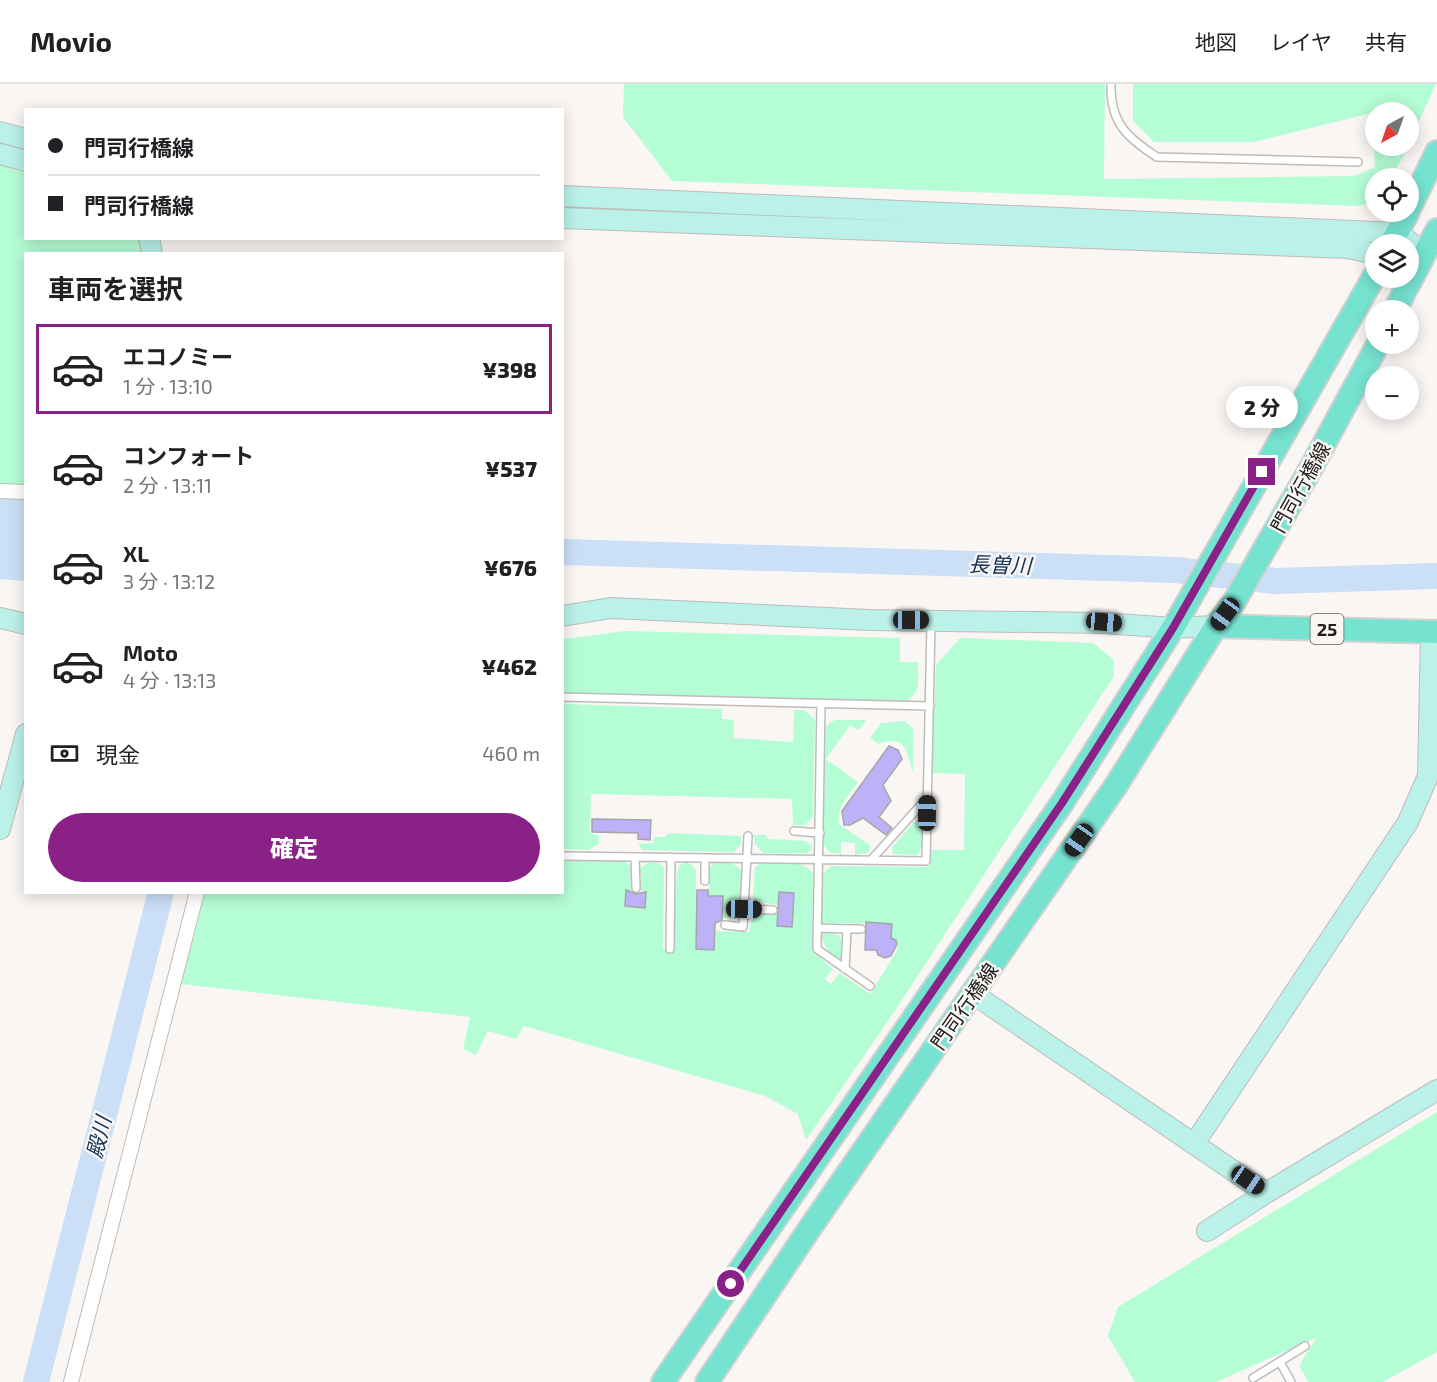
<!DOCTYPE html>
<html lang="ja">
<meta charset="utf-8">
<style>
:root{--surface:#fff;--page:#f2f2f2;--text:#202124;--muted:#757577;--line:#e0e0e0;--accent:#892187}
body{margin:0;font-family:"Exo 2","Noto Sans JP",sans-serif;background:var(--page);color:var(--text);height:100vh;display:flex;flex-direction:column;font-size:22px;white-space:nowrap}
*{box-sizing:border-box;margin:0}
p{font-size:20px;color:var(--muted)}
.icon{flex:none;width:33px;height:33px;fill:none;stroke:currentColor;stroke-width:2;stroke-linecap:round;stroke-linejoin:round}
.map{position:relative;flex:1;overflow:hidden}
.details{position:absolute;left:24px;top:168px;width:540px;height:642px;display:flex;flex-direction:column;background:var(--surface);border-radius:0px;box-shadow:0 3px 15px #0003}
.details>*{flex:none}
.guide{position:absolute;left:24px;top:24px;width:540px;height:132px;border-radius:0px;box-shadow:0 3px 15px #0003;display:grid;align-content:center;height:132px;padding:0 24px;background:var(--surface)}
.needle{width:39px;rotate:220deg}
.controls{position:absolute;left:1365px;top:18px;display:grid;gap:12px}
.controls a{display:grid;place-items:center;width:54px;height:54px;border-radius:50%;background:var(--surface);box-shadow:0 3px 15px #0003;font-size:30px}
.end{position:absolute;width:27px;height:27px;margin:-14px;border:8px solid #892187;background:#fff;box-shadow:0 0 0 3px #fff}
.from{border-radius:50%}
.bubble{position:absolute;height:42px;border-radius:21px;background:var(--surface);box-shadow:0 3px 15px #0003;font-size:20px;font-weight:800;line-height:42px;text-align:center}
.car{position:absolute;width:18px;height:36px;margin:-18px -9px;border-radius:8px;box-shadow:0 0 4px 2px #0007;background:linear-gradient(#222 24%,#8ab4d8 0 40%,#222 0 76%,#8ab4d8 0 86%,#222 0)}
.guide b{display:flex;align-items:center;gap:21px;height:57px;font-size:22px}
.guide b+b{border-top:2px solid var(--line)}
.guide i{width:15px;height:15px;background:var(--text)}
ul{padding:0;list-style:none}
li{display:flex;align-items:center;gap:18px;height:90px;margin:0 12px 9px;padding:0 12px;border:3px solid transparent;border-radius:0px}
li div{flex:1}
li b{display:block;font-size:22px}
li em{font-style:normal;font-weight:800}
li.on{border-color:var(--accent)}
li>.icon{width:54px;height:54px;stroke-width:1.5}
h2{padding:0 24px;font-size:27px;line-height:72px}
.pay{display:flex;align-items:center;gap:15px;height:66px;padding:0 24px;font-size:22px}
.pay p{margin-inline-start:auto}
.primary-button{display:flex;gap:12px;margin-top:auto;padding:12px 24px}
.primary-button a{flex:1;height:69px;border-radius:36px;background:var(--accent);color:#fff;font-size:24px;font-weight:800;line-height:69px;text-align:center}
header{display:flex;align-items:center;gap:36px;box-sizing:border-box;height:84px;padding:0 30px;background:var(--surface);border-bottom:2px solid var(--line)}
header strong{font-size:28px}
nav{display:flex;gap:33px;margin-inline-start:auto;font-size:21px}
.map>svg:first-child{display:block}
</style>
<header>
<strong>Movio</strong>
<nav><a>地図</a><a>レイヤ</a><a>共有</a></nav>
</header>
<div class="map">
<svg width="1437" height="1298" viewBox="0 0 1437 1298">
<rect width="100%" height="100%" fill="#faf6f4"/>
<path fill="#b5fdd5" d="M 624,0 L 1105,0 L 1104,95 L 1354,92 L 1375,83 L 1372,29 L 1254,58 L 1154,58 L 1133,37 L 1133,0 L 1436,0 L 1409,59 L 1408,28 L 1376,28 L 1376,62 L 1408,62 L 1392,94 L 1376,94 L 1375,119 L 1356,122 L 672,97 L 623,33 Z
M 0,67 L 25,75 L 26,154 L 149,155 L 152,169 L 26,170 L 25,408 L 0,407 Z
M 625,547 L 900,554 L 900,578 L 918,578 C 918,595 922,614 901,618 L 563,609 L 563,555 Z
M 960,554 L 1093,559 L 1113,575 L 1114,592 L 894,928 L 806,1056 L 798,1030 L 765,1012 L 524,942 L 516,955 L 488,947 L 476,971 L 463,965 L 470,933 L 181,900 L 205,809 L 562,808 L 563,776 L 624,776 L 630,782 L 631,807 L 626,806 L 625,822 L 645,824 L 646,808 L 641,807 L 640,784 C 650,777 655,776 664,783 L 663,865 L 673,865 L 677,788 L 680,781 L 686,778 L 693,782 L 696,787 L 696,865 L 714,866 L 715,847 L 749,848 L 751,837 L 760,830 L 777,830 L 777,842 L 792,842 L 794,809 L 779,808 L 778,821 L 755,817 L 753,812 L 755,783 L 760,780 C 778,780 803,773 813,790 L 812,867 L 833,885 L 825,895 L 831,900 L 840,889 L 870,910 L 897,867 L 896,857 L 891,854 L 892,840 L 820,839 C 820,821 814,790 832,782 L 926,783 L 930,781 L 931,766 L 964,766 L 965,690 L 932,689 L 936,581 Z
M 563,620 L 722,625 L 722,635 L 734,636 L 734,654 L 793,658 L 794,626 L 804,626 L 815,635 L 813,733 L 805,741 L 793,741 L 792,715 L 591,710 L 590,749 L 599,752 L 599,760 L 588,766 L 563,765 Z
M 835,636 L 866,636 L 859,646 L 850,641 L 826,675 L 858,698 C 849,711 836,724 839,740 L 871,762 L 868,769 L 855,771 L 855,759 L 841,758 L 841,770 L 829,768 L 823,760 L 826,645 L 828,640 Z
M 905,637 L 913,645 L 913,688 C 906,666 906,650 878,660 L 870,654 L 881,639 Z
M 914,738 L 920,738 C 925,748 924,764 917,771 L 893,770 L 892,763 Z
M 669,749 L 741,752 L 741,760 L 734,768 L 642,766 L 638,760 L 653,759 L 654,753 L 664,753 Z
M 754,751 L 766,751 L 768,755 L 806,757 L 812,761 L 812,766 L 807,769 L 763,769 L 755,760 Z
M 716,778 L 732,779 L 742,786 L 742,827 L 737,834 L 722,834 L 723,812 L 708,812 L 710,783 Z
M 822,848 L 839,851 C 843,857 844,869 839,876 C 828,867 822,862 822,848 Z
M 1437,1028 L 1437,1268 L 1383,1298 L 1309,1298 L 1299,1282 L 1316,1254 L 1216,1298 L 1135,1298 L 1108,1252 L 1118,1223 Z"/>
<path fill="#cbdff7" d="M 0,407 L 25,408 L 25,497 L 0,495 Z"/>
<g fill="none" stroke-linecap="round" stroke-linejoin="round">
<path stroke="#cbdff7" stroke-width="26" d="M 562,468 L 1176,486 L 1275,497 L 1437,492
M 36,1298 L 161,808"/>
</g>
<path fill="#bdb2f7" stroke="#a6a5a9" stroke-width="1.5" d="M 889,662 L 898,666 L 902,675 L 883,701 L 891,717 L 879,733 L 892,744 L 886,751 L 863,734 L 850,741 L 844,741 L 842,727 Z
M 592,735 L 651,736 L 650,756 L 638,755 L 638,749 L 592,748 Z
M 626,806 L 636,810 L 646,808 L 645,824 L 625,822 Z
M 697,806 L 708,806 L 708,812 L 723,812 L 722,836 L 715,839 L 714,866 L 696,865 Z
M 779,808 L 794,809 L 792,843 L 777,842 Z
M 866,838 L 892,840 L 891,854 L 896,856 L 897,860 L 891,872 L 885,874 L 878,871 L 876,866 L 865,866 Z"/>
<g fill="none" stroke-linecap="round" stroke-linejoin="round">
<g stroke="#bfbbb9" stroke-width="10">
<path id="lane" d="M 1111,0 C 1110,38 1126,53 1157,73 L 1358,78
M 562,613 L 930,622
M 821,620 L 817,865 L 870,902
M 794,747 L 820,749
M 562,772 L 926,777 L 931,539
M 635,773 L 636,804
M 871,776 L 928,713
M 705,797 L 705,774
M 744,825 L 773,826
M 725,841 L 743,843 L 748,752
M 818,844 L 847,845 L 845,885
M 847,845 L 861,845
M 670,865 L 671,773
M 1280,1278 L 1291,1298
M 1253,1294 L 1305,1262"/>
</g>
<g stroke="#bfbbb9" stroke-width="16">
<path id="street" d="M 0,407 L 26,408
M 71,1298 L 197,808"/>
</g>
<g stroke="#bfbbb9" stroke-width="22">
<path id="secondary" d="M 0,48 L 26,55
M 0,70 L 26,77
M 562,112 L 1398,149 L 1425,170
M 562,134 L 1348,164 L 1376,170
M 149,154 L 152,170
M 562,532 L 611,524 L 870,536 L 1104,539 L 1173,544 L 1216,542
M 0,534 L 26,540
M 0,745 L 26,650
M 972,909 L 1266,1109 L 1437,1006
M 1194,1060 L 1408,738 L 1428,692 L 1431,548
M 1207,1147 L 1266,1109"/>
</g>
<g stroke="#d3d2d2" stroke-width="26">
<path id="primary" d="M 1408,127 L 1437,68
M 1391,160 L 1408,128
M 1395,226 L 1437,146
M 1216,542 L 1437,548
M 663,1298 L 1062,719 L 1173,544 L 1376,189
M 707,1298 L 808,1147 L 1115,703 L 1216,542 L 1234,518 L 1311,384 L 1378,260"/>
</g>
<use href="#lane" stroke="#fff" stroke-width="7"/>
<use href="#street" stroke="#fff" stroke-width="14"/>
<use href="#secondary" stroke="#baf1e8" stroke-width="20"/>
<use href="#primary" stroke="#76e3d1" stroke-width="22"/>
</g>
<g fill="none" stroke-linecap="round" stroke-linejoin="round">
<path stroke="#892187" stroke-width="8" d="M 731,1200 L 1062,719 L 1173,544 L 1262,388"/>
</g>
<g text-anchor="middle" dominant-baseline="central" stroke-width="5" stroke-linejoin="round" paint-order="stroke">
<rect fill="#faf6f4" stroke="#62605f" stroke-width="1.5" x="1310.5" y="530" width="33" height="30" rx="4.5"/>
<g font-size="18" font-weight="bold" fill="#21201f">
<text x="1327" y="545">25</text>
</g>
<g font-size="20" fill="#21201f" stroke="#faf6f4">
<text transform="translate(1300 403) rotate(-61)">門司行橋線</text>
<text transform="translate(964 922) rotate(-55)">門司行橋線</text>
</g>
<g font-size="21" font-style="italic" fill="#0d3054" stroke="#faf6f4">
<text transform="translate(1000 480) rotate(2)">長曽川</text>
<text transform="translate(98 1053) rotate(-76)">殿川</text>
</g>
</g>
</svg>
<div class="controls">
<a><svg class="needle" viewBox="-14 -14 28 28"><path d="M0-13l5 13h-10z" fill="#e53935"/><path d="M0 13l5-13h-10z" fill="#757577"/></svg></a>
<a><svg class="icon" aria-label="locate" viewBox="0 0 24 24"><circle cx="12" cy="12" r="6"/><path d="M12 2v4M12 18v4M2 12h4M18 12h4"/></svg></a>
<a><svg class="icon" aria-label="layers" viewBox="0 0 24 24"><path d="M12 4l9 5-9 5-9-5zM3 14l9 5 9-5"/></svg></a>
<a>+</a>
<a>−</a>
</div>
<i class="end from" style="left:731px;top:1200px"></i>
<i class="end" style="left:1262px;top:388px"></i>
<div class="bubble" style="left:1226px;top:302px;width:72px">2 分</div>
<i class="car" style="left:1225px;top:530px;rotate:216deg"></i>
<i class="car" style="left:911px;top:536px;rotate:90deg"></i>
<i class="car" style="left:1104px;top:538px;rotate:95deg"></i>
<i class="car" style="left:927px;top:729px;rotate:1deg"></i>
<i class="car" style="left:1079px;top:756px;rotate:215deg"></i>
<i class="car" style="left:744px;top:825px;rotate:91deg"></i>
<i class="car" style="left:1248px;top:1096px;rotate:124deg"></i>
<div class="guide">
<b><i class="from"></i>門司行橋線</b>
<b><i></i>門司行橋線</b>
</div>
<section class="details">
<h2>車両を選択</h2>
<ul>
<li class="on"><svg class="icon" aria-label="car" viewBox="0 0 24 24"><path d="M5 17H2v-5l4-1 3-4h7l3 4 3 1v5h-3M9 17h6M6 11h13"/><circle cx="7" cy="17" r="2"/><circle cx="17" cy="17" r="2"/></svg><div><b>エコノミー</b><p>1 分 · 13:10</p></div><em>¥398</em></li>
<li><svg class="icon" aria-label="car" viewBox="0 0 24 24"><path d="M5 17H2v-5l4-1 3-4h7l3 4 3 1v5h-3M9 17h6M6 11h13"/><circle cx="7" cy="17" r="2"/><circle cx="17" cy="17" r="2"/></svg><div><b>コンフォート</b><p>2 分 · 13:11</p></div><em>¥537</em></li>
<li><svg class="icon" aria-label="car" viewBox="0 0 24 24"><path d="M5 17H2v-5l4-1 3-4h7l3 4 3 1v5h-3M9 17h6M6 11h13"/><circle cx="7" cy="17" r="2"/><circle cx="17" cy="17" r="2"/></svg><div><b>XL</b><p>3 分 · 13:12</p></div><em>¥676</em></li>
<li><svg class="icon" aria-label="car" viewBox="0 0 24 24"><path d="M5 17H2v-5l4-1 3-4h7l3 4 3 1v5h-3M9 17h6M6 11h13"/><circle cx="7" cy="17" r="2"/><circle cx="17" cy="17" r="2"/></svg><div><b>Moto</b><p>4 分 · 13:13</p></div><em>¥462</em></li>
</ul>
<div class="pay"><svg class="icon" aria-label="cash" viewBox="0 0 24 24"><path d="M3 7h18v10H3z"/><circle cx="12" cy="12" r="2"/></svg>現金<p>460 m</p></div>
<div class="primary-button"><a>確定</a></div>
</section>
</div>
